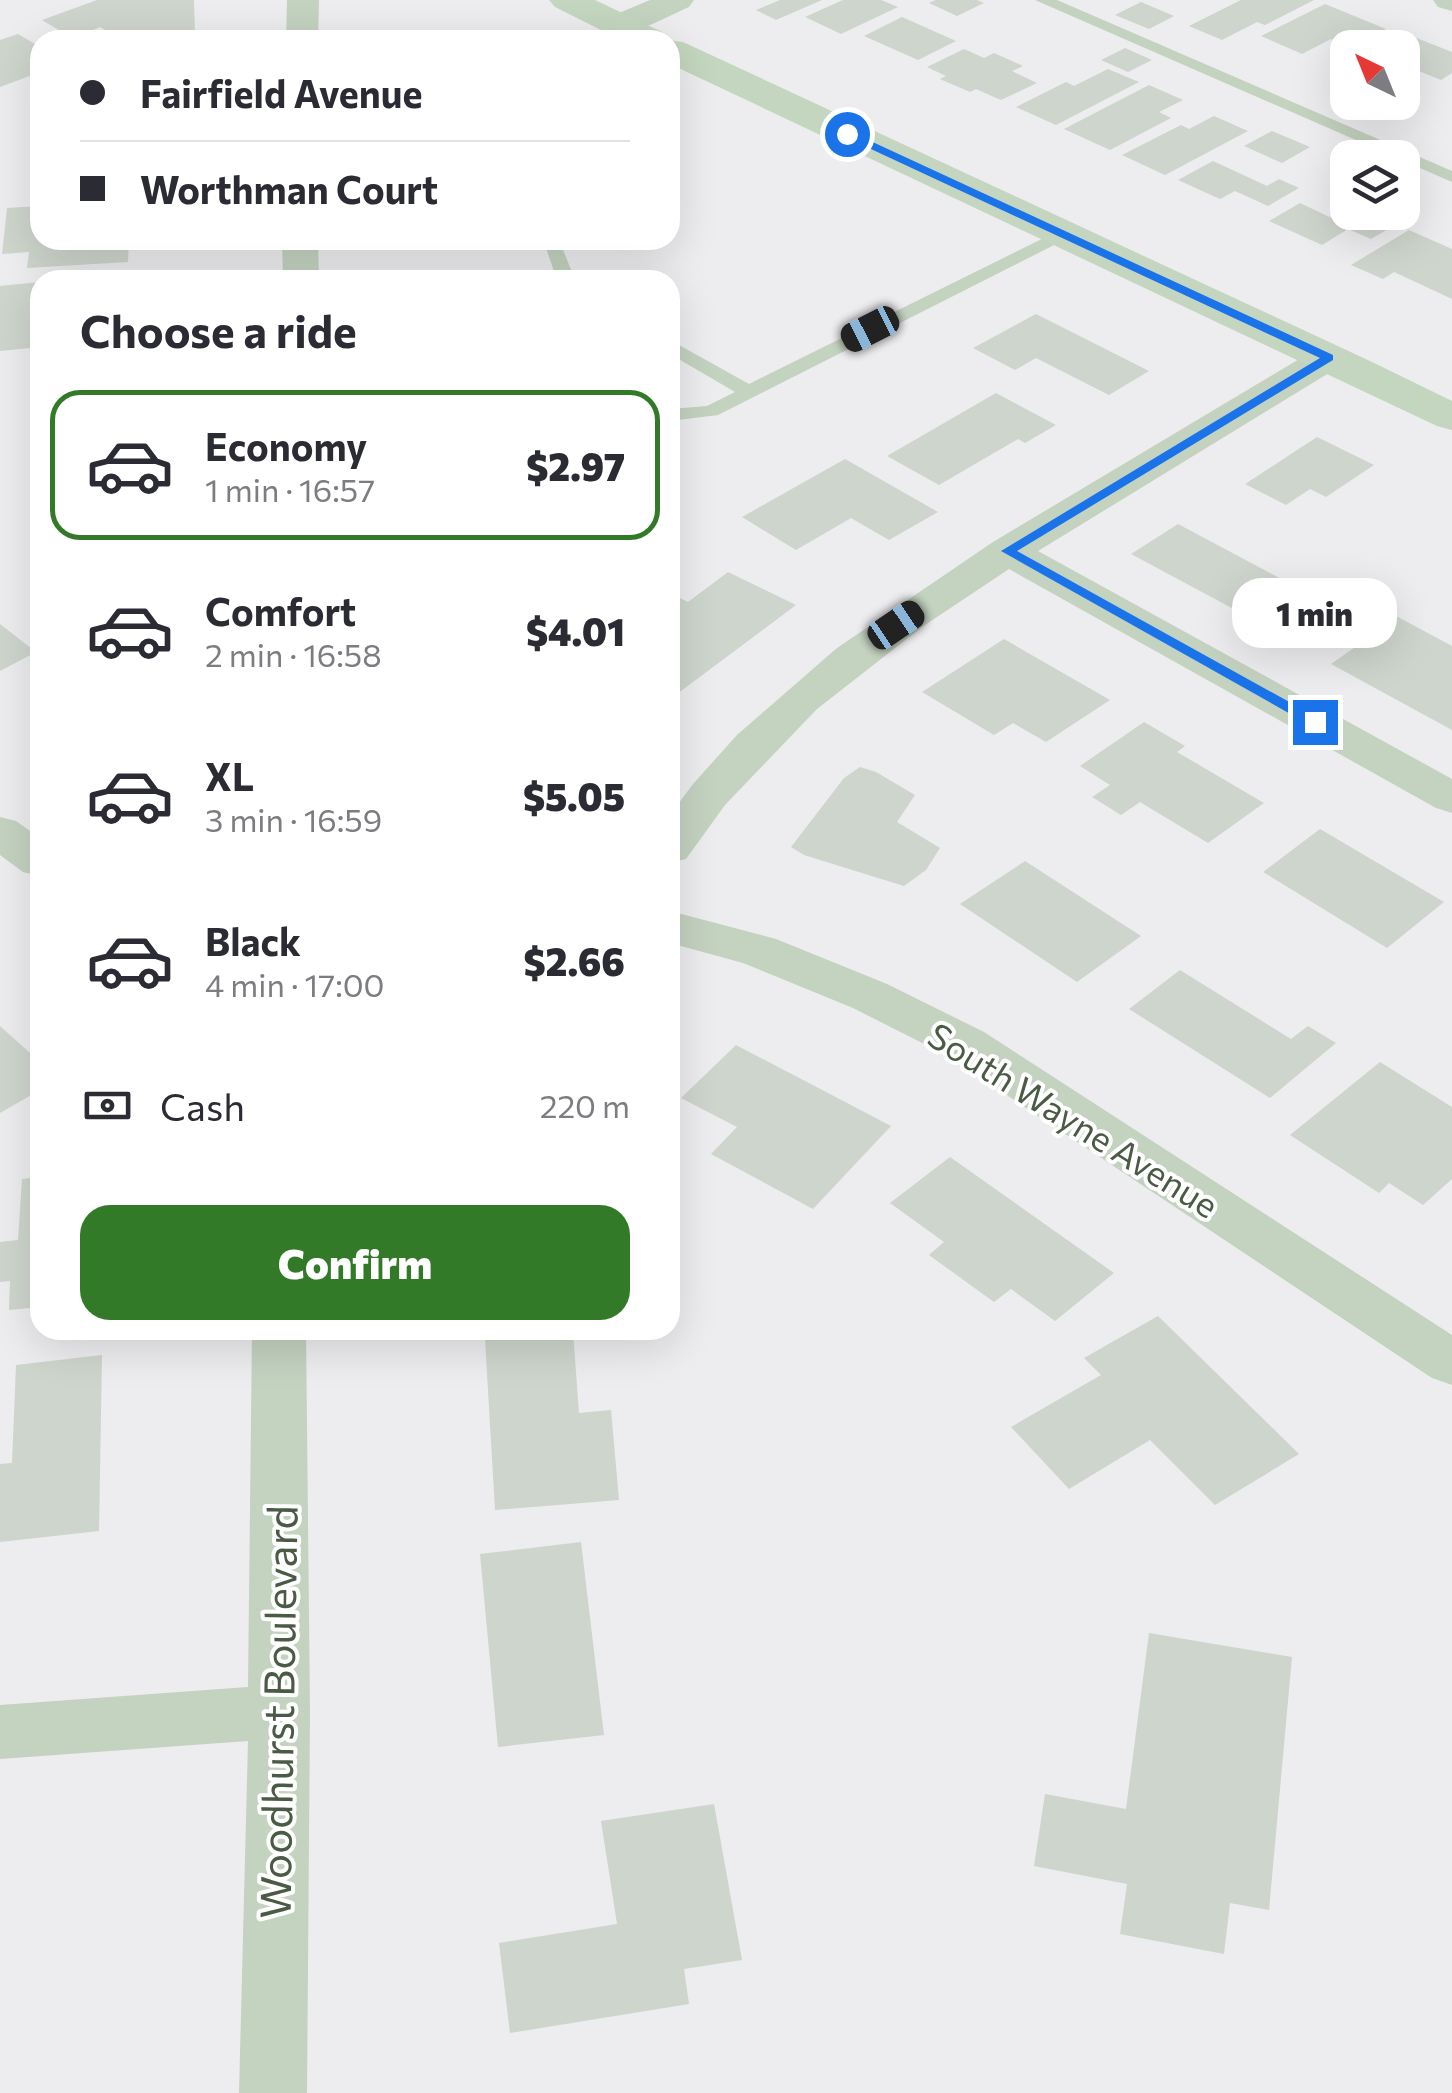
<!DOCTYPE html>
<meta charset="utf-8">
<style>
:root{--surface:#fff;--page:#f7f7f7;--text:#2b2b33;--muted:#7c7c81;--line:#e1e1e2;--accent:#327a28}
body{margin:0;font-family:Commissioner,sans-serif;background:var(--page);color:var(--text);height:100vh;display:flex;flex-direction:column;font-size:38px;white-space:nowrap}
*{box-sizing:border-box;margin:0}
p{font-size:32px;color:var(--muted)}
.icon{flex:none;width:55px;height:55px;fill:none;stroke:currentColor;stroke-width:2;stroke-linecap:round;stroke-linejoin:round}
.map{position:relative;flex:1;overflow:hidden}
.drawer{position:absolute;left:30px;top:270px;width:650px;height:1070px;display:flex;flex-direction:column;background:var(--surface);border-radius:30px;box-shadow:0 10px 40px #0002}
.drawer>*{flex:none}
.banner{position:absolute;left:30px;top:30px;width:650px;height:220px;border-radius:30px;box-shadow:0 10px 40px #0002;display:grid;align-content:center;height:220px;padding:0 50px;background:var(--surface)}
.needle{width:65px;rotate:317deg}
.tools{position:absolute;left:1330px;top:30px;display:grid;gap:20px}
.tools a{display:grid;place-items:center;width:90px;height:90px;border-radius:20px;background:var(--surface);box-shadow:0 10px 40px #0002;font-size:50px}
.end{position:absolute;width:45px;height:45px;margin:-22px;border:12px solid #1a73e8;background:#fff;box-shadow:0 0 0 5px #fff}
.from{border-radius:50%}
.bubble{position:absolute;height:70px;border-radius:30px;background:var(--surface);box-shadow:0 10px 40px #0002;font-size:32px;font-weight:800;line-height:70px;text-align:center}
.car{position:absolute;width:30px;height:60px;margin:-30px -15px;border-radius:12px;box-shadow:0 0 8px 2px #0007;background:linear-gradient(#222 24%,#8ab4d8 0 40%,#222 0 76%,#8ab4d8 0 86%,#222 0)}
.banner b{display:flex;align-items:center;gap:35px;height:95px;font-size:38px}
.banner b+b{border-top:2px solid var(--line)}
.banner i{width:25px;height:25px;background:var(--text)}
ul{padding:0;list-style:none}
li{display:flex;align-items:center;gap:30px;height:150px;margin:0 20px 15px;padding:0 30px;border:5px solid transparent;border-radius:30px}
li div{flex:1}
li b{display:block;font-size:38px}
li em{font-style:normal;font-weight:800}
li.current{border-color:var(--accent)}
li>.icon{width:90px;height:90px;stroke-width:1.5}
h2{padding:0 50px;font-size:45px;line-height:120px}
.pay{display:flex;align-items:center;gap:25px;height:110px;padding:0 50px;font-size:38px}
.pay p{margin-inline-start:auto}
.cta{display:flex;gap:20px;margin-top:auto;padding:20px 50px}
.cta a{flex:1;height:115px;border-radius:30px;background:var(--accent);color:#fff;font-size:40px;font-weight:800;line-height:115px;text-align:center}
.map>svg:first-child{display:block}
</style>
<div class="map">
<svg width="1452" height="2093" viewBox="0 0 1452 2093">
<rect width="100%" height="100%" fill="#edecef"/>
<path fill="#cdd5cc" d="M 97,0 L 194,0 L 195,35 L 116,36 L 100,27 L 72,38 L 42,20 Z
M 780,0 L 822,0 L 776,20 L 756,10 Z
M 843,0 L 881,0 L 898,7 L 841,34 L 805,17 Z
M 936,0 L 977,0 L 984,3 L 957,16 L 929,3 Z
M 1241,0 L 1314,0 L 1265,25 L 1257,22 L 1222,40 L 1189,26 Z
M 1141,2 L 1174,16 L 1149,29 L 1115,15 Z
M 1325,4 L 1386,29 L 1351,47 L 1331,39 L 1302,54 L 1261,36 Z
M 902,17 L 956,41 L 918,60 L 864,36 Z
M 18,34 L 40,47 L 40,62 L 36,64 L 40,72 L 0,87 L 0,40 Z
M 1414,37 L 1452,52 L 1452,73 L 1441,80 L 1402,64 L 1402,48 L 1393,48 Z
M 1125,48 L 1152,60 L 1128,72 L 1101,60 Z
M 964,49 L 984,58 L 994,53 L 1023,66 L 1012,71 L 1037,83 L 1001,100 L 976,89 L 970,92 L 940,79 L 946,76 L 927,67 Z
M 1108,69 L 1139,82 L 1056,125 L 1016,107 L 1066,82 L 1074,86 Z
M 1149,85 L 1183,100 L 1159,112 L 1171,118 L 1110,150 L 1064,129 Z
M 1214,116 L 1248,131 L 1165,175 L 1122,155 L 1181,125 L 1189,129 Z
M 1272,131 L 1310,147 L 1282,163 L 1244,146 Z
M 1213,161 L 1267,186 L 1279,179 L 1299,188 L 1268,206 L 1235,191 L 1220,199 L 1178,180 Z
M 1300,203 L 1340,222 L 1356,212 L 1368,212 L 1395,225 L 1371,239 L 1348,229 L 1322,245 L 1269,221 Z
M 40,206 L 40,240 L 129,240 L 128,262 L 27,268 L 29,252 L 2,254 L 7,208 Z
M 1409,230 L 1452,249 L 1452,299 L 1394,272 L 1383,279 L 1351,265 Z
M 40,282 L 40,347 L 0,351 L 0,286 Z
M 1036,314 L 1149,371 L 1109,395 L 1036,358 L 1015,370 L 973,348 Z
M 996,393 L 1056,425 L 1025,443 L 1018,439 L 939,485 L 887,456 Z
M 1317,437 L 1374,465 L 1326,497 L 1310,489 L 1286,505 L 1245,484 Z
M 845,459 L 938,512 L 889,540 L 851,518 L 796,550 L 742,517 Z
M 1178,524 L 1304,591 L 1258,622 L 1131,554 Z
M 728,572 L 796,605 L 677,694 L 670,691 L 670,598 L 674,595 L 688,602 Z
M 1398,617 L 1452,646 L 1452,730 L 1331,664 Z
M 0,624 L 36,652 L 0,671 Z
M 1004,639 L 1110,700 L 1046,742 L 1013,723 L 994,735 L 922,692 Z
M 1144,722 L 1185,746 L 1177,752 L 1264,803 L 1208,843 L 1140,802 L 1121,815 L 1092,797 L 1110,785 L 1080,766 Z
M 860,767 L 876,772 L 915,795 L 897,822 L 940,848 L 926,870 L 904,886 L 804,855 L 791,847 L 844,778 Z
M 1320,829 L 1444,902 L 1387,948 L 1263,872 Z
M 1025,861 L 1141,936 L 1077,982 L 960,904 Z
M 1180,970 L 1291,1039 L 1308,1026 L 1336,1043 L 1270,1098 L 1129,1009 Z
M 0,1026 L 40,1062 L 40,1090 L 0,1113 Z
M 736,1045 L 891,1126 L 813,1209 L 711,1154 L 737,1127 L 681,1098 Z
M 1380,1062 L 1452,1107 L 1452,1179 L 1423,1205 L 1389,1183 L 1379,1193 L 1290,1135 Z
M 950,1157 L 1114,1273 L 1055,1321 L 1011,1289 L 994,1302 L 929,1255 L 944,1242 L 890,1203 Z
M 40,1177 L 40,1307 L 9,1310 L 10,1281 L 0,1282 L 0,1242 L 18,1240 L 22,1179 Z
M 1158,1316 L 1299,1454 L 1215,1505 L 1150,1440 L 1069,1489 L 1011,1427 L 1101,1375 L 1084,1358 Z
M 573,1332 L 579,1413 L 611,1410 L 619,1500 L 495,1510 L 485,1339 Z
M 102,1355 L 99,1531 L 0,1542 L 0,1464 L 12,1463 L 16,1365 Z
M 581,1542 L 604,1735 L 498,1747 L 480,1554 Z
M 1149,1633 L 1292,1657 L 1269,1910 L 1230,1903 L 1224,1954 L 1120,1934 L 1127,1884 L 1034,1866 L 1045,1794 L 1126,1809 Z
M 714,1804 L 742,1960 L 684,1969 L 689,2004 L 510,2033 L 499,1943 L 617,1924 L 601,1821 Z"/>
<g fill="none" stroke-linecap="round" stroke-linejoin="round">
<path fill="#c4d2c0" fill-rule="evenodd" d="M 1035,0 L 1057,0 L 1452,171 L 1452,182 Z
M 1060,230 L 1069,235 L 1066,239 L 718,415 L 670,421 L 670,409 L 707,406 L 735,392 L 670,354 L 670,340 L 749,384 Z
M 538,240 L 560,242 L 575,280 L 557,280 L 546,248 Z"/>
<path fill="#c4d2c0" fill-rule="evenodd" d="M 287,0 L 319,0 L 318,40 L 286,40 Z
M 650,0 L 694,0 L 689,7 C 665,17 633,38 607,32 L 602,25 L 607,18 Z
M 1433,0 L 1452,0 L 1452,11 L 1438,7 Z
M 282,240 L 318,240 L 319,280 L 283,280 Z
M 1329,346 L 1342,349 L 1348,357 L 1342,365 L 1038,551 L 1452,779 L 1452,813 L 1436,808 L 1009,569 L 922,627 L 817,709 L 725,805 L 686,859 L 670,863 L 670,815 L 693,784 L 737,735 L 837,648 L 993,542 L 1316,349 Z
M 0,817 L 16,821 L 40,838 L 40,876 L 23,872 L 0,855 Z
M 670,911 L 776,939 L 887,984 L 984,1032 L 1452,1335 L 1452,1385 L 1432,1378 L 948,1056 L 853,1008 L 743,963 L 670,943 Z
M 252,1330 L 306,1330 L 310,1712 L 307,2093 L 239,2093 L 248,1741 L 0,1759 L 0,1705 L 248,1687 Z"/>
<path fill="#c4d6bf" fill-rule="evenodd" d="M 549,0 L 595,0 L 662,32 L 667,40 L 683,42 L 1370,361 L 1452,401 L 1452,430 L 1437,426 L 670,64 L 670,40 L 621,40 L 555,7 Z"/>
</g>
<path fill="#1a73e8" d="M 843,132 L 851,132 L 1333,355 L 1333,360 L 1017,551 L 1320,719 L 1320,725 L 1310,725 L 1001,551 L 1320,358 L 843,136 Z"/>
<g text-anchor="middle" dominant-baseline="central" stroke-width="8" stroke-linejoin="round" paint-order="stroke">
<g font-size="35" fill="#4a5a45" stroke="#fff">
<text transform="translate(1074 1119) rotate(32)">South Wayne Avenue</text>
</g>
<g font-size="42" fill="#4a5a45" stroke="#fff">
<text transform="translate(277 1712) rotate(-89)">Woodhurst Boulevard</text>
</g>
</g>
</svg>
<div class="tools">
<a><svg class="needle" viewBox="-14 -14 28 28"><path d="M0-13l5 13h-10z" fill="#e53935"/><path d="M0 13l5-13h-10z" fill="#7c7c81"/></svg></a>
<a><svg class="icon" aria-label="layers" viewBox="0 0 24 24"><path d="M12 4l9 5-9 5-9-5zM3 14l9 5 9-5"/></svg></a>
</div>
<i class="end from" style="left:847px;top:134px"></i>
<i class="end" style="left:1315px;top:722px"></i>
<div class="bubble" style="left:1232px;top:578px;width:165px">1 min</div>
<i class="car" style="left:870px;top:329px;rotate:243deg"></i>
<i class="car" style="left:896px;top:625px;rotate:56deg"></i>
<div class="banner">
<b><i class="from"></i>Fairfield Avenue</b>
<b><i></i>Worthman Court</b>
</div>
<section class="drawer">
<h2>Choose a ride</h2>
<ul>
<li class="current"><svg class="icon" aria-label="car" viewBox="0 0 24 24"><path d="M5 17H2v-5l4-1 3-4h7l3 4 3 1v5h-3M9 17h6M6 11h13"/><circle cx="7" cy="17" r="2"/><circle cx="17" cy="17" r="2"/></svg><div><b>Economy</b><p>1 min · 16:57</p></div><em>$2.97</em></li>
<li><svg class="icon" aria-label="car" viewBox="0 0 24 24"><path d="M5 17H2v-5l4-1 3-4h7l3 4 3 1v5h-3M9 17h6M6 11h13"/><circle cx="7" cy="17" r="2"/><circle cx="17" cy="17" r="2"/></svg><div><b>Comfort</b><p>2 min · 16:58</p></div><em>$4.01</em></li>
<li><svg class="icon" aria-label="car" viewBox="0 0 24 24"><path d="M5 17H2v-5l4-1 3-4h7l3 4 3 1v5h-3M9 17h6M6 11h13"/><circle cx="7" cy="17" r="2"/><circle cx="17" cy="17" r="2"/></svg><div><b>XL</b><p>3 min · 16:59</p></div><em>$5.05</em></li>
<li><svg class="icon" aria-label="car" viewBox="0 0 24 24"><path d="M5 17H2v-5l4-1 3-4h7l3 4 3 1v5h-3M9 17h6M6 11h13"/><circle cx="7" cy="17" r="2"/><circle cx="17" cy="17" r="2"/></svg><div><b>Black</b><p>4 min · 17:00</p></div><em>$2.66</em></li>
</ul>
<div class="pay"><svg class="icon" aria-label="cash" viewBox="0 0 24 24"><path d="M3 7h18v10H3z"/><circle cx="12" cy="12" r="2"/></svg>Cash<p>220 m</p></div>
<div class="cta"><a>Confirm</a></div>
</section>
</div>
